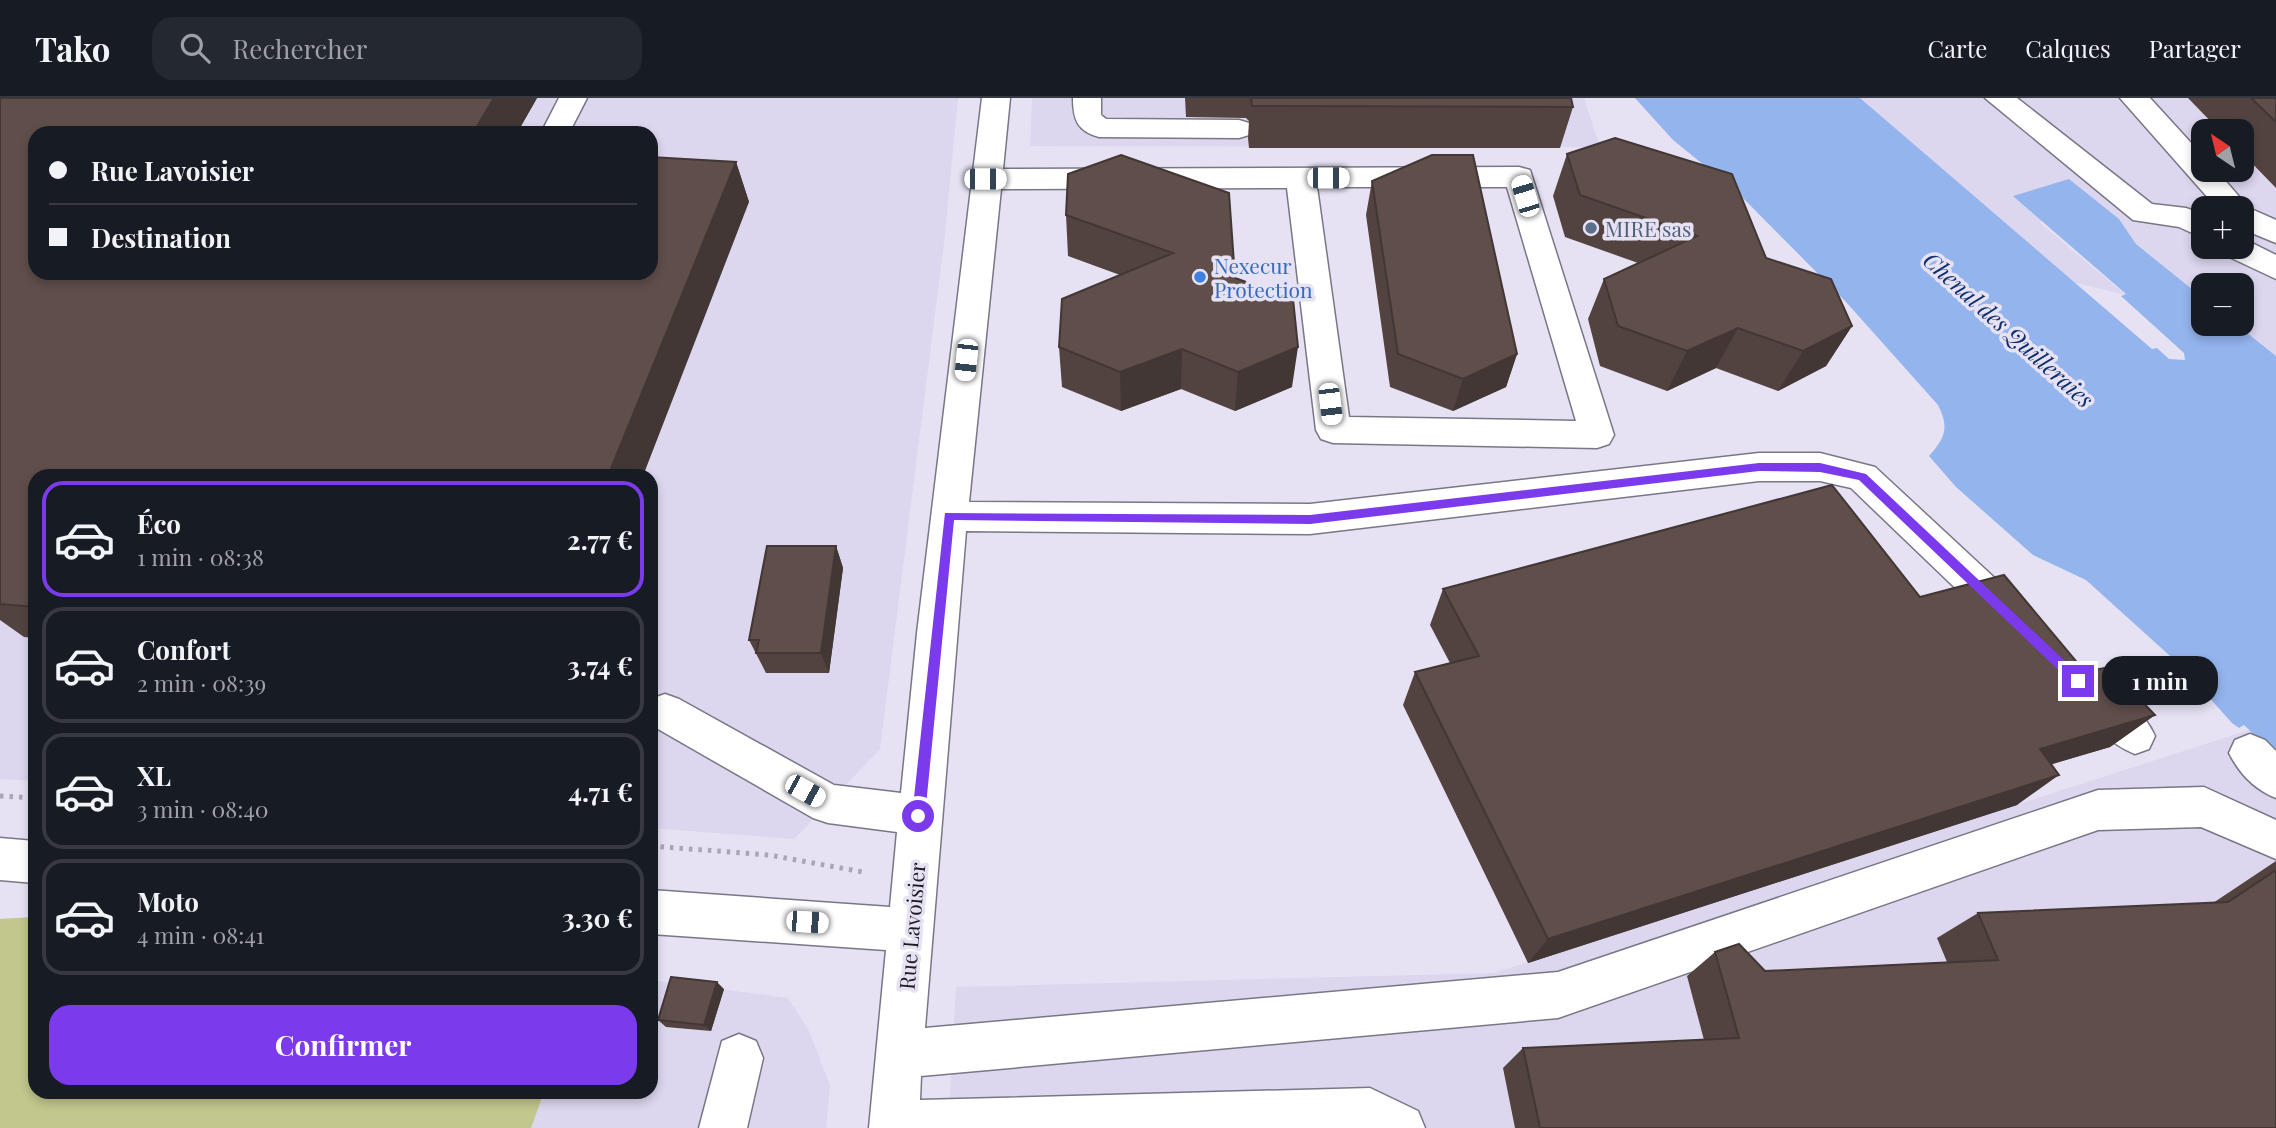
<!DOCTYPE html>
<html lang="fr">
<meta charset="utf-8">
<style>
:root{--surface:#171b24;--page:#242831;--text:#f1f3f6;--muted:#9ea1a6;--line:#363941;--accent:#7c3aed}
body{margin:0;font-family:"Playfair Display",serif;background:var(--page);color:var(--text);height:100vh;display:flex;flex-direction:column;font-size:26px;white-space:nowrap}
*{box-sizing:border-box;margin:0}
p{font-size:23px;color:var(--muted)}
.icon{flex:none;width:38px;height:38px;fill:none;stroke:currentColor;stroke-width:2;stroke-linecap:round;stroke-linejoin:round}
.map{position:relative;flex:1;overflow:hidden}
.side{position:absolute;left:28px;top:371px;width:630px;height:630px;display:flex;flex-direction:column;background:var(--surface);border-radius:21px;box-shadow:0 4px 10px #0003}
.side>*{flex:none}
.guide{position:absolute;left:28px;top:28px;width:630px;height:154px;border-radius:21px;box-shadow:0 4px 10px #0003;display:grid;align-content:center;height:154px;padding:0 21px;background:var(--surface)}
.needle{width:46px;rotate:325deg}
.buttons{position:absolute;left:2191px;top:21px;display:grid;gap:14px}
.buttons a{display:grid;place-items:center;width:63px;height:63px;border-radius:14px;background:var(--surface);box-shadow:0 4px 10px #0003;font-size:35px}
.end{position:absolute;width:32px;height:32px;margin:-16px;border:9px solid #7c3aed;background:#fff;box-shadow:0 0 0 4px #fff}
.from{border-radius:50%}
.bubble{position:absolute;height:49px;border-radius:21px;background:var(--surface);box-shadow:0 4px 10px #0003;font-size:23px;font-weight:700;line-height:49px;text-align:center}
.car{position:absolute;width:21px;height:42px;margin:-21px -10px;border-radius:9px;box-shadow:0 0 5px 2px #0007;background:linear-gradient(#fff 24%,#345 0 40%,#fff 0 76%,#345 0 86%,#fff 0)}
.guide b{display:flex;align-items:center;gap:24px;height:66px;font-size:26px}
.guide b+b{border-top:2px solid var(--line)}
.guide i{width:18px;height:18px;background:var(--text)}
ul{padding:12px 0 0;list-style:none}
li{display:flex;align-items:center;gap:21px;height:116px;margin:0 14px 10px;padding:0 7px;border:4px solid var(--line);border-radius:21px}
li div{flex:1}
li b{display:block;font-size:26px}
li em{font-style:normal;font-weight:700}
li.current{border-color:var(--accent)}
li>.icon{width:63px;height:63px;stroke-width:1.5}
.primary-button{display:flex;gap:14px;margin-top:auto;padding:14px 21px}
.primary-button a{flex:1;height:80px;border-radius:21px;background:var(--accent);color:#fff;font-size:28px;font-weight:700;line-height:80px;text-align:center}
header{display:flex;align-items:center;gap:42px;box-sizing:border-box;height:98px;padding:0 35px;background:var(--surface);border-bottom:2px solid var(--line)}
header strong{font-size:33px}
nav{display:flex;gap:38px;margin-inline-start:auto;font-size:24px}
.search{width:490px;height:63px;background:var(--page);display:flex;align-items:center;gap:18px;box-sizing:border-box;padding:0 24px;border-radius:21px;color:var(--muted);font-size:26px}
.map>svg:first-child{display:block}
</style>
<header>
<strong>Tako</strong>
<div class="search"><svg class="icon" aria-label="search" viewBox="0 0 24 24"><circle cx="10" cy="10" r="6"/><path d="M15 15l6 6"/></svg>Rechercher</div>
<nav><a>Carte</a><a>Calques</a><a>Partager</a></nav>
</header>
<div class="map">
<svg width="2276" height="1030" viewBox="0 0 2276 1030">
<rect width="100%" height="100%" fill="#e6e2f4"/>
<path fill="#dcd6ef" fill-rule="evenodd" d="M 0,0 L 958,0 L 944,145 L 880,651 L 794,741 L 651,730 L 651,378 L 35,378 L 35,683 L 0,681 ZM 35,35 L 651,35 L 651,175 L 35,175 Z
M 1032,0 L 1584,0 L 1600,49 L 1030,48 Z
M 1860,0 L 2276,0 L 2276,258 L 2236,226 L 2242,226 L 2242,187 L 2203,187 L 2203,200 L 2136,146 L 2119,121 L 2069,82 L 2040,125 L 2126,197 L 2072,184 ZM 2203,33 L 2242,33 L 2242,72 L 2203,72 ZM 2203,110 L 2242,110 L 2242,149 L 2203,149 Z
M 2249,632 L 2276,658 L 2276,1030 L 948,1030 L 956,889 L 1494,875 Z
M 35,819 L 35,994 L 651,994 L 651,882 L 788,900 L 809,933 L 830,987 L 826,1030 L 0,1030 L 0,821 Z"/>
<path fill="#c2c78d" d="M 35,819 L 35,994 L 544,994 L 531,1030 L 0,1030 L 0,821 Z"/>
<path fill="#94b4ee" d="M 1635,0 L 1860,0 L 2152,251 L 2157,250 L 2169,261 L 2185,262 L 2184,255 L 2121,198 L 2126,196 L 2013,98 L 2069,81 L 2119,121 L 2136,146 L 2203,200 L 2203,226 L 2236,226 L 2276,258 L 2276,658 L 2244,627 L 2239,630 L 2232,625 L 2180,567 L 2086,482 L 2033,457 L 1956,389 L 1929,358 C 1946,339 1949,329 1938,307 L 1846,204 L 1736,93 L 1673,42 Z"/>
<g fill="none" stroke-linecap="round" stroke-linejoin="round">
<g stroke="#7a7686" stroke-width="3">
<path id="minor" d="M 559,0 L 587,0 L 569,35 L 541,35 Z
M 982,0 L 1010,0 L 1003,71 L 1519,69 L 1530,72 L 1614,337 L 1609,346 L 1597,350 L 1333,345 L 1321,341 L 1316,332 L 1287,90 L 1001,91 L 969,404 L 1310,406 L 1759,355 L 1820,355 L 1875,369 L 2027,510 L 2032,521 L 2027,532 L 2013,537 L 1999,532 L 1851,390 L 1820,383 L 1759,383 L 1310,436 L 966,433 L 925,930 L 1558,874 L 2098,692 L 2204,689 L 2276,722 L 2276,761 L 2201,729 L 2098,732 L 1558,920 L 921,978 L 920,1002 L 1370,990 L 1418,1013 L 1425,1030 L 869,1030 L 886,852 L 651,836 L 651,792 L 890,809 L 897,734 L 828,725 L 813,720 L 651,627 L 651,601 L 665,596 L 679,601 L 834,687 L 901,695 L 917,535 ZM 1317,89 L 1507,89 L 1576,323 L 1349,319 Z
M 1073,0 L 1101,0 L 1101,17 L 1106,21 L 1239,22 L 1249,25 L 1253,31 L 1249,37 L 1239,40 L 1099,39 C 1077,33 1073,21 1073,0 Z
M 1985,0 L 2017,0 L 2152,106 L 2186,110 L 2203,116 L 2203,140 L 2179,129 L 2133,122 Z
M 2120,0 L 2150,0 L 2203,58 L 2203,72 L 2216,72 L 2249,110 L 2276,122 L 2276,145 L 2242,131 L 2242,110 L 2217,110 Z
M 2242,140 L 2276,157 L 2276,181 L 2225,157 L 2221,149 L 2242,149 Z
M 2092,579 C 2116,588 2145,615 2155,638 L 2149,651 L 2135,656 C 2111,647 2083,620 2072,597 L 2078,585 Z
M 2250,636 L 2265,642 L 2276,653 L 2276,700 C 2255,692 2239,675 2229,655 L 2235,642 Z
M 0,740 L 35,743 L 35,785 L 0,782 Z
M 739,936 L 756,943 L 763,960 L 747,1030 L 699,1030 L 722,943 Z"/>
</g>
<path stroke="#a9a6b4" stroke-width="5" stroke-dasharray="3.5 6" stroke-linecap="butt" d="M 0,698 L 35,700
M 651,748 L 769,757 L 863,774"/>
<use href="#minor" fill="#fff" fill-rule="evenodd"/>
</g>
<path fill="#524340" d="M 0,0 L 537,0 L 517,35 L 35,35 L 736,64 L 749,104 L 35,378 L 35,540 L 24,539 L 0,522 Z
M 1185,0 L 1571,0 L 1573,9 L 1560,50 L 1249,50 L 1248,40 L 1249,23 L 1246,20 L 1186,19 Z
M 2188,0 L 2276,0 L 2276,90 L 2242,55 L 2242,33 L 2220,33 Z
M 1567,56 L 1766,160 L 1852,228 L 1826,268 L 1778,293 L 1716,270 L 1667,293 L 1600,268 L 1588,221 L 1604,181 L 1638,165 L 1565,139 L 1553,98 Z
M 1068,76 L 1235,180 L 1292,289 L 1235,313 L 1181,291 L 1121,313 L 1062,289 L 1059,249 L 1120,177 L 1068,158 L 1066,117 Z
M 1372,83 L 1517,256 L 1506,289 L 1453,313 L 1390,289 L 1366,117 Z
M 836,448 L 843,470 L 829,575 L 766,575 L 749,542 Z
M 1443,491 L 1920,499 L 2085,574 L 2155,617 L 2110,649 L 2051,666 L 2017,707 L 1528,865 L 1403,607 L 1415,574 L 1450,565 L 1430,527 Z
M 2276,763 L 2276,1030 L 1515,1030 L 1503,970 L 1523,950 L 1704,942 L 1687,878 L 1715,854 L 1765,873 L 1947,864 L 1937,840 L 1978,815 L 2213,805 Z
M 724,891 L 711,933 L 666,929 L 658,922 Z"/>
<path fill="#423734" d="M 494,0 L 537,0 L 517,35 L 473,35 Z
M 736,64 L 749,104 L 643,378 L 608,378 Z
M 1852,228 L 1826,268 L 1778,293 L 1803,253 Z
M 1738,230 L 1716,270 L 1667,293 L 1687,253 Z
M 1298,249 L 1292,289 L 1235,313 L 1238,274 Z
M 1182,251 L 1181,291 L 1121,313 L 1120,274 Z
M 1517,256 L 1506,289 L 1453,313 L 1463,281 Z
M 836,448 L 843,470 L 829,575 L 821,555 Z
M 2155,617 L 2110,649 L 1999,682 L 2040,651 Z
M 2059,677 L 2017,707 L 1528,865 L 1548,841 Z
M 717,884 L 724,891 L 711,933 L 704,927 Z"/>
<path fill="#5f4e4a" stroke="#423734" stroke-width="2" d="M 0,0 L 494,0 L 473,35 L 35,35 L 35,175 L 651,175 L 651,59 L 736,64 L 608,378 L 35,378 L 35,509 L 0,506 Z
M 1251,0 L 1571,0 L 1573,9 L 1252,8 Z
M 2251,0 L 2276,0 L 2276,24 Z
M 1615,40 L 1732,76 L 1766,160 L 1831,181 L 1852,228 L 1803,253 L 1738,230 L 1687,253 L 1618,228 L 1604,181 L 1697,138 L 1580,97 L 1567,56 Z
M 1121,57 L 1229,95 L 1235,180 L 1293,201 L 1298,249 L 1238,274 L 1182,251 L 1120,274 L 1059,249 L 1062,201 L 1173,155 L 1066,117 L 1068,76 Z
M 1432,57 L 1473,57 L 1517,256 L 1463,281 L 1398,256 L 1372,83 Z
M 1832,387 L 1920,499 L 2004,477 L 2085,574 L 2109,569 L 2155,617 L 2040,651 L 2059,677 L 1548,841 L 1415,574 L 1479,558 L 1443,491 Z
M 767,448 L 836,448 L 821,555 L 756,555 L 759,542 L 749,542 Z
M 2276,772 L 2276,1030 L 1540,1030 L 1523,950 L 1739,940 L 1715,854 L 1739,846 L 1765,873 L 1998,862 L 1978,815 L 2228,804 Z
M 671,879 L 717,884 L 704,927 L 658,922 Z"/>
<path fill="#7c3aed" d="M 1759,365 L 1820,365 L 1866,376 L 2082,579 L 2082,587 L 2074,587 L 1859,382 L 1820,374 L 1759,373 L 1310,426 L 954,422 L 925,718 L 918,723 L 912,718 L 945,415 L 1310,417 Z"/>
<circle fill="#5c6f8a" stroke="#e6e2f4" stroke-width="2.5" cx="1591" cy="130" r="7"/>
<circle fill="#3f7fe0" stroke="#e6e2f4" stroke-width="2.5" cx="1200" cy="179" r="7"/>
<g text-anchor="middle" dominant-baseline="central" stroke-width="7" stroke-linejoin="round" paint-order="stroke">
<g font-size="21" fill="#4e5e75" stroke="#e6e2f4" text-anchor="start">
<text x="1605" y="130">MIRE sas</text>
</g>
<g font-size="21" fill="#366cbe" stroke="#e6e2f4" text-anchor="start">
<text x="1214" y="167">Nexecur<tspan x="1214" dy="24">Protection</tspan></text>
</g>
<g font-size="21" fill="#1d1c22" stroke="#e6e2f4">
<text transform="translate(911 828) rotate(-85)">Rue Lavoisier</text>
</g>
<g font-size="23" font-style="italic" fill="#0c2e6f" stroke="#e6e2f4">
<text transform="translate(2009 231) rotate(42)">Chenal des Quilleraies</text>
</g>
</g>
</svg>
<div class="buttons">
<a><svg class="needle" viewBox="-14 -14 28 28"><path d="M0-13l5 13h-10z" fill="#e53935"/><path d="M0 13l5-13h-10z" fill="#9ea1a6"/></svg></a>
<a>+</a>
<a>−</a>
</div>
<i class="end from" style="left:918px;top:718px"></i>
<i class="end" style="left:2078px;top:583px"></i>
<div class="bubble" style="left:2102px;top:558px;width:116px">1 min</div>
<i class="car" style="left:1328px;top:80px;rotate:90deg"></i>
<i class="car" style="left:985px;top:81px;rotate:90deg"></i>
<i class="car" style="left:1525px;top:98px;rotate:343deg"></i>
<i class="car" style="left:966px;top:262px;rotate:186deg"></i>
<i class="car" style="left:1330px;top:306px;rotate:173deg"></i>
<i class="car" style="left:805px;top:693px;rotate:119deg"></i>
<i class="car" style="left:807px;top:824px;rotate:94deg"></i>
<div class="guide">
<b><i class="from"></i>Rue Lavoisier</b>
<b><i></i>Destination</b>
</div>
<section class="side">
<ul>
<li class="current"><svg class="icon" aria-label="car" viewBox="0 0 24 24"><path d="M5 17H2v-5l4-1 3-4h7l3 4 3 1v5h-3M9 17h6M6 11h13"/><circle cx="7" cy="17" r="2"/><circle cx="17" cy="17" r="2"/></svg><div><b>Éco</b><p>1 min · 08:38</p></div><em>2.77 €</em></li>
<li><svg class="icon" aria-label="car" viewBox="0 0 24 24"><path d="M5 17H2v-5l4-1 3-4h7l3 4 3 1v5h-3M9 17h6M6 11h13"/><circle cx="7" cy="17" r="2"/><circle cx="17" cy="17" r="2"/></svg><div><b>Confort</b><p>2 min · 08:39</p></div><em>3.74 €</em></li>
<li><svg class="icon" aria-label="car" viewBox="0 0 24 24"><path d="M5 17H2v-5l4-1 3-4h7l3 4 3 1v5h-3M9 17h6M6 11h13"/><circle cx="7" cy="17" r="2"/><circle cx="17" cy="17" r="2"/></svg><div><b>XL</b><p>3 min · 08:40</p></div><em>4.71 €</em></li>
<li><svg class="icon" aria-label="car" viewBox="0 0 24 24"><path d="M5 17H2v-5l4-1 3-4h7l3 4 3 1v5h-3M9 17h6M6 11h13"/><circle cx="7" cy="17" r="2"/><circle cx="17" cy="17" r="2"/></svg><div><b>Moto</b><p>4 min · 08:41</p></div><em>3.30 €</em></li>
</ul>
<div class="primary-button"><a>Confirmer</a></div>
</section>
</div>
